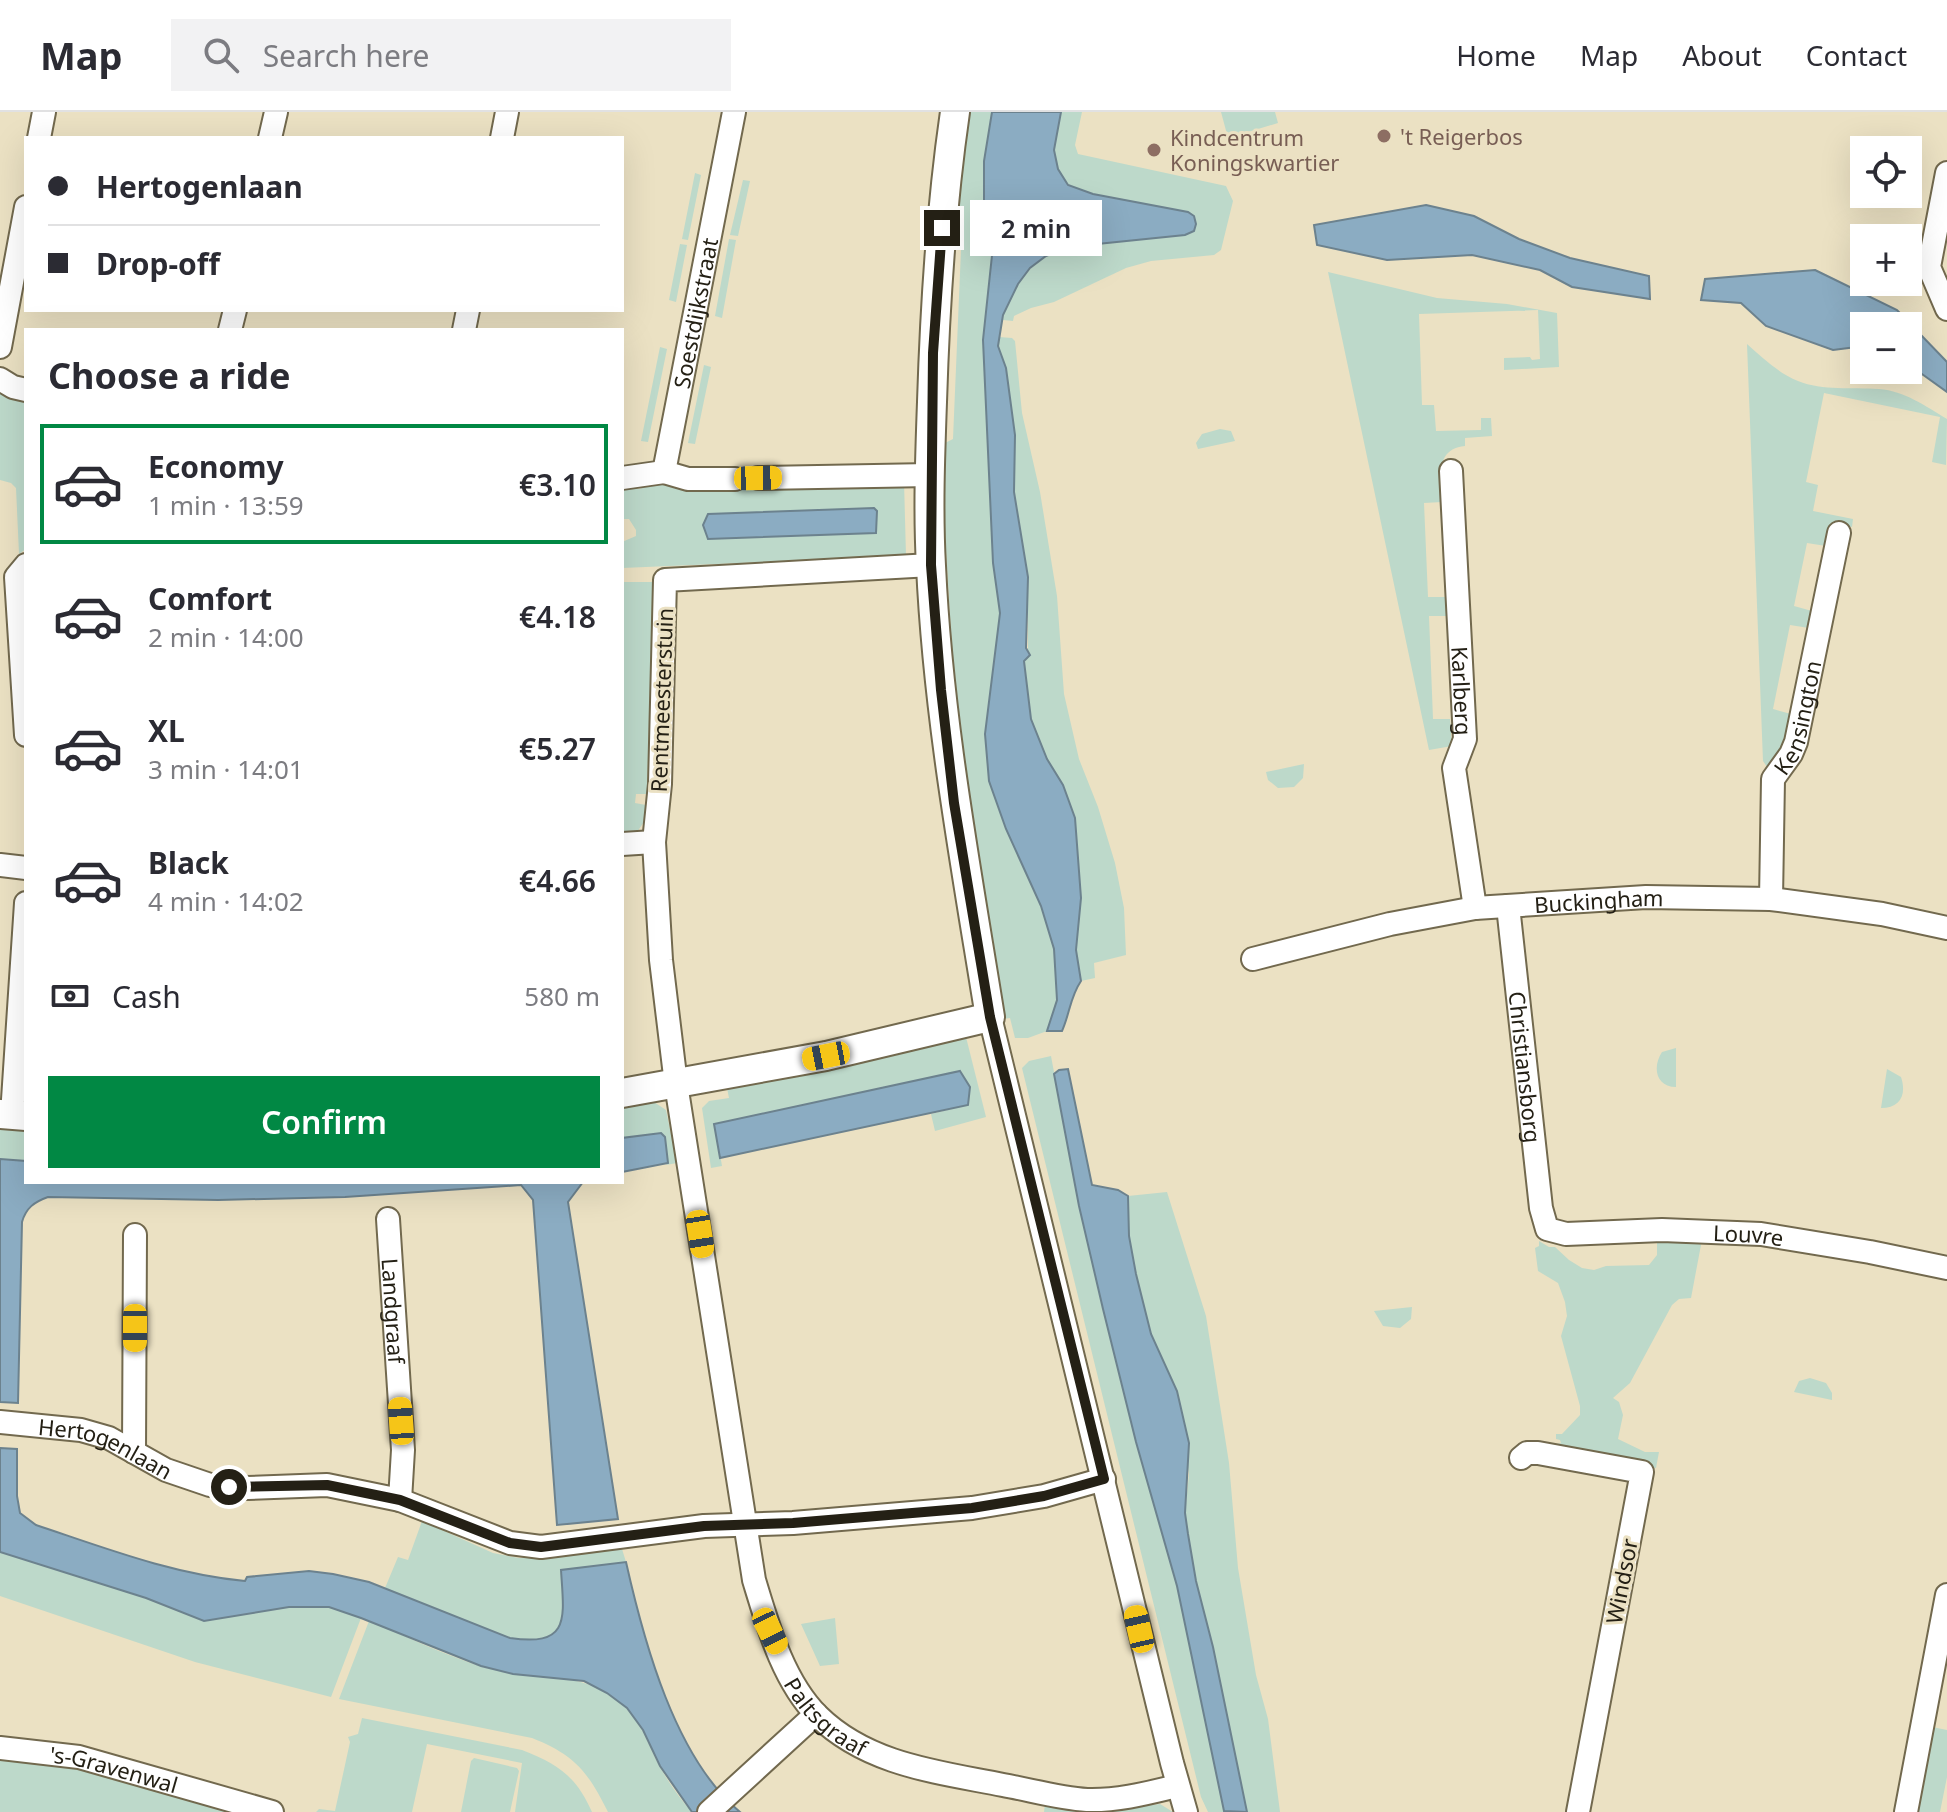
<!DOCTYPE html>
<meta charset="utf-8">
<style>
:root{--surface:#fff;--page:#f2f2f3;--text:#2b2b33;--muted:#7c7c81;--line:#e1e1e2;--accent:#018844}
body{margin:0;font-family:"Noto Sans",sans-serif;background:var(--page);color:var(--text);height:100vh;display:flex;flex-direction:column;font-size:30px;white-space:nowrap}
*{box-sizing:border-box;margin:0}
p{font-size:26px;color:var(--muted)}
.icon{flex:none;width:44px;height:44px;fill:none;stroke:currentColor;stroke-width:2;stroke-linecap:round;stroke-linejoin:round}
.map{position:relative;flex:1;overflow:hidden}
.details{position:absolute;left:24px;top:216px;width:600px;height:856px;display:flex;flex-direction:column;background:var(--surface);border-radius:0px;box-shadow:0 8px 32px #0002}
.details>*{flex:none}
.top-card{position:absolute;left:24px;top:24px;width:600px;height:176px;border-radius:0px;box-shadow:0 8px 32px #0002;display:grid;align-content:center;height:176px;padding:0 24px;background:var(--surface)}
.fabs{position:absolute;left:1850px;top:24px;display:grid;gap:16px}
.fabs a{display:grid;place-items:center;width:72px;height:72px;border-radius:0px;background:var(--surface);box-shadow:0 8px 32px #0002;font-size:40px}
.end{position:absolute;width:36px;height:36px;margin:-18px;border:10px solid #242015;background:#fff;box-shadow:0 0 0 4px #fff}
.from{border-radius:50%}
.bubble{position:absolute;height:56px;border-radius:0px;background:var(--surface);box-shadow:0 8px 32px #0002;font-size:26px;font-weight:600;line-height:56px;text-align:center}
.car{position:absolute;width:24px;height:48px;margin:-24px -12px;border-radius:10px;box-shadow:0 0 6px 2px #0007;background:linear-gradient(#f5c518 24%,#345 0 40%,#f5c518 0 76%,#345 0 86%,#f5c518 0)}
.top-card b{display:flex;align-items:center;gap:28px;height:76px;font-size:30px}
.top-card b+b{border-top:2px solid var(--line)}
.top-card i{width:20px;height:20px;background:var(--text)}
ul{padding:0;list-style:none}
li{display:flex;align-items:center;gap:24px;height:120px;margin:0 16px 12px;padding:0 8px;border:4px solid transparent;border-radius:0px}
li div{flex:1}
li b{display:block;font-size:30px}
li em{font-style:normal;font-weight:600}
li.on{border-color:var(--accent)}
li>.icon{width:72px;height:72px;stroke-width:1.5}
h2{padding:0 24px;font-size:36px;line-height:96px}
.pay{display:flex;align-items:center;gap:20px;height:88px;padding:0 24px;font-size:30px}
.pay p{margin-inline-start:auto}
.action{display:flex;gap:16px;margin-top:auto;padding:16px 24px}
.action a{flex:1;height:92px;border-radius:0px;background:var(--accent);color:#fff;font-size:32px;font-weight:600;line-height:92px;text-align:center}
header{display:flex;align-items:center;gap:48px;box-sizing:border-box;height:112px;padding:0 40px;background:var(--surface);border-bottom:2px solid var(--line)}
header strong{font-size:38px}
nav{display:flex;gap:44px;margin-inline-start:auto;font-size:28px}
.search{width:560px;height:72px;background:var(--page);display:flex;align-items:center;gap:20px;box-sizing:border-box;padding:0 28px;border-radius:0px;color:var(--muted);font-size:30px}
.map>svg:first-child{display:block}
</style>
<header>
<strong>Map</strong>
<div class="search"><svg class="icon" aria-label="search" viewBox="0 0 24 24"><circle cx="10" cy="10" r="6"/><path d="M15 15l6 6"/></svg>Search here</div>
<nav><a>Home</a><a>Map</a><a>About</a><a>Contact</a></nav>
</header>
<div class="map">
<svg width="1947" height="1700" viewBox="0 0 1947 1700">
<rect width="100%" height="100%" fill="#ebe1c3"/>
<path fill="#bdd9ca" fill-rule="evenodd" d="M 967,0 L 992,0 L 984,49 L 984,91 L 991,115 L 993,134 L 983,228 L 993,451 L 1000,501 L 985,622 L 989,669 L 1006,717 L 1041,794 L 1054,837 L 1057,888 L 1047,919 L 1028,926 L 1015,926 L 1010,906 L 1003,907 L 956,603 L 945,422 L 945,331 L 953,327 L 962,114 L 960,110 L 954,109 Z
M 1061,0 L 1082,0 L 1075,33 L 1078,42 L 1226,74 L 1233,89 L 1221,138 L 1214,143 L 1151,149 L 1126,156 L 1054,190 L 1031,196 L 1014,204 L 1013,209 L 1003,208 C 1004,197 1009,188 1014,179 C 1023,165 1034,150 1049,142 C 1079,127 1148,128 1185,123 L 1194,119 L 1196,112 L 1194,105 L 1093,82 L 1068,73 L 1058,57 L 1054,38 Z
M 1221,0 L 1275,0 L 1278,11 L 1228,26 Z
M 695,61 L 701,63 L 688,128 L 682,127 Z
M 743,68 L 750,69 L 738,124 L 730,123 Z
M 729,127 L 736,128 L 722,206 L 715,204 Z
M 680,132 L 687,133 L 676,190 L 669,188 Z
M 1328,160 L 1437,186 L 1507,192 L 1557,201 L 1559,255 L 1504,258 L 1504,246 L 1530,245 L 1532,248 L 1540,247 L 1538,198 L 1419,202 L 1422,293 L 1434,293 L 1436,319 L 1481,318 L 1481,306 L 1491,306 L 1492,324 L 1465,326 L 1465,334 C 1434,337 1441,367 1442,390 L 1424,391 L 1428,485 L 1446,485 L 1447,504 L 1429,504 L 1433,607 L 1450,607 L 1452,634 L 1429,638 Z
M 999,225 L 1012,226 L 1015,229 L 1022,301 L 1040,380 L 1057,484 L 1064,582 L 1079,647 L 1098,695 L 1115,751 L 1124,796 L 1126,843 L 1094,851 L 1095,866 L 1081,869 L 1076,838 L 1081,786 L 1075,706 L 1063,673 L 1047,647 L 1031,606 L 1024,549 L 1028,540 L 1028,465 L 1014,380 L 1015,323 L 1006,256 L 998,234 Z
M 1747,232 C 1763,246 1778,261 1798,269 C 1823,279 1852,275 1879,277 C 1905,279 1925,294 1947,307 L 1946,353 L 1932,350 L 1940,305 L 1824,281 L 1806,370 L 1818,373 L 1813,399 L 1853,407 L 1852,415 L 1845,413 L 1826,434 L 1807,431 L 1794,494 L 1812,499 L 1809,516 L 1790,513 L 1773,597 L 1791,602 L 1784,637 L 1767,655 L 1763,649 Z
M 660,235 L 667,237 L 648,330 L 641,329 Z
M 704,253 L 711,255 L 695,332 L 688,331 Z
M 0,275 L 26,289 L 26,437 L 19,442 L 16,376 L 11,371 L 0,368 Z
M 1220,317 L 1231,319 L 1235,329 L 1198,337 L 1196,331 L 1202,322 Z
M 663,368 L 705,376 L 904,369 L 906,444 L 622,456 L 622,430 L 636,424 L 636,418 L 629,407 L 622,407 L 622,377 L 639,377 ZM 876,397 L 877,416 L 709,402 L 874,396 Z
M 622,470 L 653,470 L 647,682 L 636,682 L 635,691 L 646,693 L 646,707 L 637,720 L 622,724 Z
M 1304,652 L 1303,666 L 1294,675 L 1278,676 L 1268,668 L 1266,660 Z
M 966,925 L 986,1005 L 935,1019 L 931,1002 L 968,993 L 970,975 L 960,959 L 715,1012 L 722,1054 L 711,1056 L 702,996 L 709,989 L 729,986 L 727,976 Z
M 1676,936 L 1676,975 C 1656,975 1652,955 1662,940 Z
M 1051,944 L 1079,1094 L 1103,1197 L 1136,1330 L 1177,1474 L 1224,1700 L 1208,1700 L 1201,1685 L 1022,956 L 1029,949 Z
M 1887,957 L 1901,965 C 1907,983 1900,996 1881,996 Z
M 643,990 L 654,990 L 666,998 L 677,1051 L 666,1053 L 668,1051 L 661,1021 L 622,1026 L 622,993 Z
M 0,1014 L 26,1016 L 26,1049 L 0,1047 Z
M 1167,1080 L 1206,1204 L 1229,1351 L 1238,1456 L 1256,1563 L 1268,1607 L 1280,1700 L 1247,1700 L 1213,1535 L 1196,1469 L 1188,1422 L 1185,1401 L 1189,1362 L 1177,1279 L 1151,1222 L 1136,1162 L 1129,1124 L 1128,1084 Z
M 1539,1129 L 1549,1135 L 1555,1135 L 1569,1148 L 1582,1156 L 1594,1158 L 1606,1154 L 1649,1153 L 1657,1143 L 1657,1129 L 1699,1130 L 1701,1133 L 1691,1186 L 1679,1187 L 1672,1193 L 1630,1271 L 1613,1286 L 1619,1290 L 1623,1303 L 1618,1327 L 1645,1340 L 1659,1340 L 1656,1356 L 1558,1337 L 1557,1332 L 1561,1331 L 1560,1328 L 1556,1327 L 1556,1322 L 1562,1322 L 1580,1303 L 1580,1294 L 1561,1224 L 1567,1204 L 1565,1190 L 1558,1171 L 1538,1159 L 1535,1136 L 1539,1134 Z
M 1412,1195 L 1411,1207 L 1400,1216 L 1383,1214 L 1374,1199 Z
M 1810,1266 L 1826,1271 L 1832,1281 L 1832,1288 L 1794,1280 L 1799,1269 Z
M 422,1409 L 493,1441 L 519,1446 L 570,1443 L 575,1437 C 593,1435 605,1439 622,1437 L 626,1450 L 561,1458 C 562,1476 568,1503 557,1518 C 552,1525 543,1529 535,1529 C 499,1531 421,1491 385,1476 L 398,1445 L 408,1448 Z
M 0,1440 L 146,1486 L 204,1509 L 289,1495 L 329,1495 L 361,1506 L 331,1585 L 195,1550 L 0,1484 Z
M 835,1506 L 839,1552 L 820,1554 L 801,1512 Z
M 369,1509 C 406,1524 444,1543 483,1555 C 530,1568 591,1557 627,1596 C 643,1613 649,1635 660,1655 C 669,1671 680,1687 692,1700 L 608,1700 C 588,1660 575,1643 532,1626 L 339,1587 Z
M 362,1606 L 522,1638 C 558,1652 576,1664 592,1700 L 515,1700 L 522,1651 L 427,1632 L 412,1700 L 316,1700 L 319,1697 L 335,1699 L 350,1630 L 348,1625 L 358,1622 Z
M 1932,1615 L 1947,1618 L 1947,1665 L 1940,1700 L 1915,1700 Z
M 0,1642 L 79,1652 L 233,1700 L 0,1700 Z
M 474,1646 L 517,1656 L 519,1659 L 510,1700 L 461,1700 L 471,1649 Z
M 1045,1692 L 1100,1699 L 1160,1692 L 1173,1700 L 1044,1700 Z"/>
<path fill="#8bacc2" stroke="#6c828e" stroke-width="2" d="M 992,0 L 1061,0 L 1054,38 L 1058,57 L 1068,73 L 1093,82 L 1188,100 L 1194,104 L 1196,112 L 1194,119 L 1185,123 L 1068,135 L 1046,144 L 1030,156 L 1018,172 L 1003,203 L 998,234 L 1006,256 L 1015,323 L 1014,380 L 1028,465 L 1026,536 L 1030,543 L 1024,549 L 1031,607 L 1047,647 L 1063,673 L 1075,706 L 1081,786 L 1076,838 L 1081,869 C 1070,885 1070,901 1062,919 L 1047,919 L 1057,888 L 1054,837 L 1041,794 L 1006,717 L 989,669 L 985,622 L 1000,501 L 993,451 L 983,228 L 993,134 L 991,115 L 984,91 L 984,49 Z
M 1426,93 L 1474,104 L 1519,127 L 1570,146 L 1649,164 L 1650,187 L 1572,175 L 1540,158 L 1472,143 L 1387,148 L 1317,133 L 1314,113 Z
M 1815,158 L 1897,198 L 1947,250 L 1947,280 L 1908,252 L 1908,214 L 1864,214 L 1864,234 L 1833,238 L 1766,214 L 1741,191 L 1701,188 L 1705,167 Z
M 874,396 L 877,399 L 876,421 L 708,427 L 703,413 L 708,402 Z
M 1068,957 L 1092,1073 L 1118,1078 L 1128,1084 L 1129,1124 L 1136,1162 L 1151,1222 L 1177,1279 L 1189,1331 L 1185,1401 L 1188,1422 L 1196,1469 L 1213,1535 L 1247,1700 L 1224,1699 L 1177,1474 L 1136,1330 L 1103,1197 L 1079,1094 L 1054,962 L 1059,958 Z
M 960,959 L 970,975 L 968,993 L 720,1046 L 714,1012 Z
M 661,1021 L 665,1025 L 668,1051 L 622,1060 L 622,1026 Z
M 0,1047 L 26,1049 L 26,1070 L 583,1070 L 568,1090 L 618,1407 L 557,1413 L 533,1088 L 521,1073 L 345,1085 L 218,1088 L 48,1085 C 34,1090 26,1096 22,1110 L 18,1291 L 0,1290 Z
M 0,1336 L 17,1337 L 17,1384 L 20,1401 L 36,1413 C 105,1436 172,1462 245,1469 L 247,1465 L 309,1459 L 333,1462 L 369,1470 L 510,1526 C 571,1535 564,1506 561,1458 L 626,1450 C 644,1530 675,1646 740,1700 L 692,1700 L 660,1654 L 643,1618 L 627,1596 L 607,1581 L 584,1569 L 513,1562 L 481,1554 L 361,1506 L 329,1495 L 289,1495 L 204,1509 L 146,1486 L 0,1440 Z"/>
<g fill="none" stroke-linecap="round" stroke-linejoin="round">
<g stroke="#72694e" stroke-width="26">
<g id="minor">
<path d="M 39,26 L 44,0"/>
<path d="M 270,26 L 276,0"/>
<path d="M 502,26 L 507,0"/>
<path d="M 1947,61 L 1929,155 L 1947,197"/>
<path d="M 230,218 L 235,198"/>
<path d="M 464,218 L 468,198"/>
<path d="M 0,235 L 26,95"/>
<path d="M 0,267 L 13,275 L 26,278"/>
<path id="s1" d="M 1451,359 L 1465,627 L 1454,656 L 1475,796"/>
<path id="s2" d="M 664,360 L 734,0"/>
<path d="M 664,360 L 688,367 L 735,367"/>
<path d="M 622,366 L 664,360"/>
<path d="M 758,366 L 930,363"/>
<path d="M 26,453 L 16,465 L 26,623"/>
<path id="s3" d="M 931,453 L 665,468 L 660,672 L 654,730 L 661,848 L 676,972 L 754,1468 C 768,1514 783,1569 818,1604 C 868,1653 938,1660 1003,1673 C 1031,1678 1059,1686 1087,1688 C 1118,1689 1148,1681 1177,1674"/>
<path d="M 622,732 L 654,730"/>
<path d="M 0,753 L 26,756"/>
<path id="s4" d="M 1771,787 L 1773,667 L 1791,642 L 1796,630 L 1839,421"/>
<path id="s5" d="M 1508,794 L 1541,1096 L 1547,1117 L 1566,1122 L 1662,1118 L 1761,1122 L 1870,1140 L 1947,1156"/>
<path id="s6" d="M 1253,847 L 1390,812 L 1475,796 L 1646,785 L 1771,787 L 1882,802 L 1947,816"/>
<path d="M 990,905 L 1172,1651 L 1186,1700"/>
<path d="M 12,1003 L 26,791"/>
<path id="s7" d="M 388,1107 L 403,1338 L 400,1388"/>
<path id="s8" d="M 0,1310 L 81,1318 L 109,1326 L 166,1358 L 210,1373 L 248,1376 L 327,1373 L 400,1388 L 510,1431 L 541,1435 L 704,1414 L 793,1411 L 972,1396 L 1044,1384 L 1104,1367"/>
<path d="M 134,1340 L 135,1123"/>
<path d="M 1521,1346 L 1527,1341 L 1538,1341 L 1642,1360 L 1578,1700"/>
<path id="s9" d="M 0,1636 L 79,1645 L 272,1700"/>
<path d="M 709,1700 L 816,1602"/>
<path d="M 1906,1700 L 1947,1483"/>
</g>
</g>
<g stroke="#72694e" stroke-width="32">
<path id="tertiary" d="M 622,981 L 826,944 L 990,905 C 966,755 938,606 931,454 C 928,400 930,345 932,290 C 935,193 941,96 955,0
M 0,1002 L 26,1004"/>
</g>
<use href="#minor" stroke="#fff" stroke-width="22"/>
<use href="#tertiary" stroke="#fff" stroke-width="28"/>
</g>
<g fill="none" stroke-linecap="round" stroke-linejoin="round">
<path stroke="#242015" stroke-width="10" d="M 229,1375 L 327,1373 L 400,1388 L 510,1431 L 541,1435 L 704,1414 L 793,1411 L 972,1396 L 1044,1384 L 1104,1367 L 990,905 L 954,691 L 941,578 L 931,453 L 933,241 L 942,116"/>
</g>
<g fill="#8d6e63" stroke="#ebe1c3" stroke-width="3">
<circle cx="1384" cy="24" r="8"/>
<circle cx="1154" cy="38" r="8"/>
</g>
<g text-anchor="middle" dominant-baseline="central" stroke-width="6" stroke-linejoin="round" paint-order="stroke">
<g font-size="22" fill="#785e54" stroke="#ebe1c3" text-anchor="start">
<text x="1400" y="24">'t Reigerbos</text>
<text x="1170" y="25">Kindcentrum<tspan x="1170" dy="25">Koningskwartier</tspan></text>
</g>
<g font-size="22" fill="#242015" stroke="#ebe1c3">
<text stroke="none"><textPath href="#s2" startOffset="162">Soestdijkstraat</textPath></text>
<text stroke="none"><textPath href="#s1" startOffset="220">Karlberg</textPath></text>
<text transform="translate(661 588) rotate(-88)">Rentmeesterstuin</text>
<text stroke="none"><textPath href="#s4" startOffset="188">Kensington</textPath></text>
<text stroke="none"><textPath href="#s6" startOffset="352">Buckingham</textPath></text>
<text stroke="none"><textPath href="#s5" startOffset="162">Christiansborg</textPath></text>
<text stroke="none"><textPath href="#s5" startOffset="528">Louvre</textPath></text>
<text stroke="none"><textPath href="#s7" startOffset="92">Landgraaf</textPath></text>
<text stroke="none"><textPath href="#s8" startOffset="110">Hertogenlaan</textPath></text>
<text transform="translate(1621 1469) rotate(-79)">Windsor</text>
<text stroke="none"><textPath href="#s3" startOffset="1432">Paltsgraaf</textPath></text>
<text stroke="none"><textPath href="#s9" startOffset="116">'s-Gravenwal</textPath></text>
</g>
</g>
</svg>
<div class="fabs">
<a><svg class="icon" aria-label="locate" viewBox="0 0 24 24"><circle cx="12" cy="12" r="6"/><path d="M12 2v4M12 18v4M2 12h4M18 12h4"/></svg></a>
<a>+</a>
<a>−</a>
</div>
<i class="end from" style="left:229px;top:1375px"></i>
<i class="end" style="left:942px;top:116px"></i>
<div class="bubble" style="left:970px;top:88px;width:132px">2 min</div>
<i class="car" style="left:758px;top:366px;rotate:89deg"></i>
<i class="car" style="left:826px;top:944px;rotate:259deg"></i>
<i class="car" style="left:700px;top:1122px;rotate:171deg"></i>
<i class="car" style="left:135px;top:1216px;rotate:180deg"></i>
<i class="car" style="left:401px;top:1309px;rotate:356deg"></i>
<i class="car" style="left:1139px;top:1517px;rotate:347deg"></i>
<i class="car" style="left:770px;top:1519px;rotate:154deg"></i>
<div class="top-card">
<b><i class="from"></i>Hertogenlaan</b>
<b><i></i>Drop-off</b>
</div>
<section class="details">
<h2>Choose a ride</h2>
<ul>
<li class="on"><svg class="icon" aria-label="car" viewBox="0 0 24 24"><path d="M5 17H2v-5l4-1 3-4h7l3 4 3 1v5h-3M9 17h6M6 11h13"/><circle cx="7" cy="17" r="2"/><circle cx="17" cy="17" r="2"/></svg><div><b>Economy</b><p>1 min · 13:59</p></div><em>€3.10</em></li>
<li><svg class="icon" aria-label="car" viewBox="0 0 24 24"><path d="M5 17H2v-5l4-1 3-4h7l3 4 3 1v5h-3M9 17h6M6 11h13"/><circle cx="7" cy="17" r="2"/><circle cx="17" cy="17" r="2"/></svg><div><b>Comfort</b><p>2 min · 14:00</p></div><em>€4.18</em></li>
<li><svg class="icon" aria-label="car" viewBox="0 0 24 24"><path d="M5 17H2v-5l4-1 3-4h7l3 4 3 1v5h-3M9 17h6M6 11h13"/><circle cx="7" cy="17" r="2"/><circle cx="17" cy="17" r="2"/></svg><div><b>XL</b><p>3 min · 14:01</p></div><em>€5.27</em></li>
<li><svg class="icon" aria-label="car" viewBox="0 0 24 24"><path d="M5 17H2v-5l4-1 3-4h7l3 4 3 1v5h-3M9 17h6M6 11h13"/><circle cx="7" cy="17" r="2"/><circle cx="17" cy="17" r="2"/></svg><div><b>Black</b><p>4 min · 14:02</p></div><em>€4.66</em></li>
</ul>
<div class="pay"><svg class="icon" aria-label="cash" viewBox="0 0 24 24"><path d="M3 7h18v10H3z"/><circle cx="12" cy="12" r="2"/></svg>Cash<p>580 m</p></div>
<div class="action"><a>Confirm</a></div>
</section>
</div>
